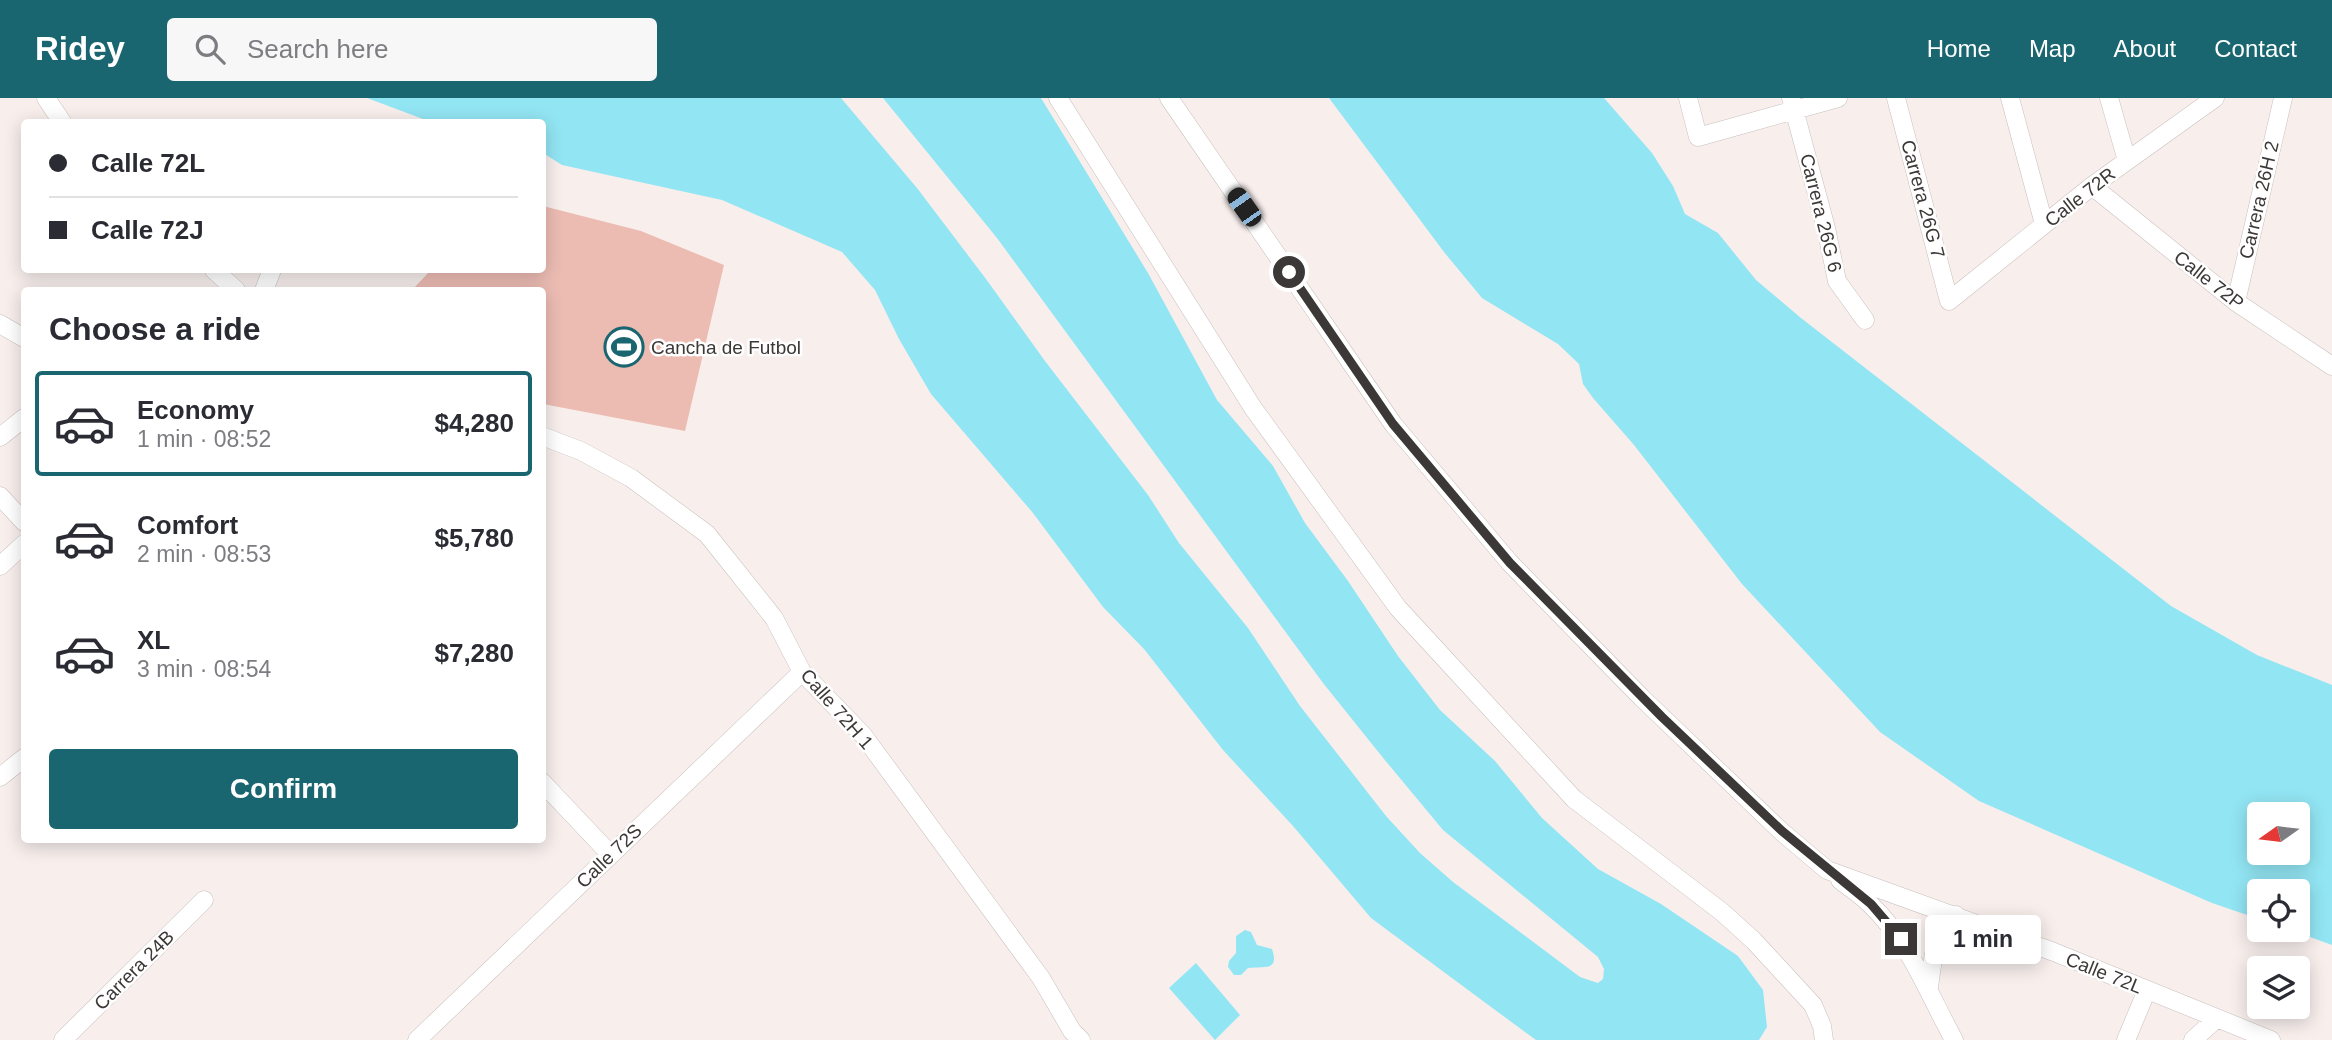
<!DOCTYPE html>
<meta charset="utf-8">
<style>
:root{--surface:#fff;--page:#f7f7f7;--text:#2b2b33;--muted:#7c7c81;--line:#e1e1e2;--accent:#1a6670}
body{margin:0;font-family:Arial,sans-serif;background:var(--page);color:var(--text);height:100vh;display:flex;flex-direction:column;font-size:26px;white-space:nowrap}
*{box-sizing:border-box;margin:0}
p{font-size:23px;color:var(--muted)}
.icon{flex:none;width:38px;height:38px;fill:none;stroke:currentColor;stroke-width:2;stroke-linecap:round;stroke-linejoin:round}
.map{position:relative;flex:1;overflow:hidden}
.panel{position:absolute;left:21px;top:189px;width:525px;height:556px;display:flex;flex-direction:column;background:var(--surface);border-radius:7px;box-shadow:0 4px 18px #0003}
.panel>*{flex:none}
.banner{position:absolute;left:21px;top:21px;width:525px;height:154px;border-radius:7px;box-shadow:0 4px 18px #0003;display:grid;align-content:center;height:154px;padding:0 28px;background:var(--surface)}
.needle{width:46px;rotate:256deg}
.tools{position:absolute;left:2247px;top:704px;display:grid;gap:14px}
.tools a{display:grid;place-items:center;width:63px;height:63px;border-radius:7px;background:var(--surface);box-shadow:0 4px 18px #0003;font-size:35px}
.end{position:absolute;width:32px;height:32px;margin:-16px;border:9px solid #3c3837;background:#fff;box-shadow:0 0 0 4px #fff}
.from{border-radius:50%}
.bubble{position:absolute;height:49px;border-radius:7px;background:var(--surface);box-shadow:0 4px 18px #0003;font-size:23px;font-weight:700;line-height:49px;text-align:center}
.car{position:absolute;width:21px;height:42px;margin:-21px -10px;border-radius:9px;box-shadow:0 0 5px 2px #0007;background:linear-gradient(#222 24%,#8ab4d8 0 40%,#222 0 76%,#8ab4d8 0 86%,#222 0)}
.banner b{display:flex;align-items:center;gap:24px;height:66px;font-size:26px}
.banner b+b{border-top:2px solid var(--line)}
.banner i{width:18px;height:18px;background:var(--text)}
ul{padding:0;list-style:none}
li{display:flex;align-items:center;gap:21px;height:105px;margin:0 14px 10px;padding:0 14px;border:4px solid transparent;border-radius:7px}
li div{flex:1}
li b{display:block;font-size:26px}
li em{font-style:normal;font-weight:700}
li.on{border-color:var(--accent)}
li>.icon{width:63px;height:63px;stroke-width:1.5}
h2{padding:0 28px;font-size:32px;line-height:84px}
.primary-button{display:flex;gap:14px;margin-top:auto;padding:14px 28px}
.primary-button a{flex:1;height:80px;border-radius:7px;background:var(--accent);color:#fff;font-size:28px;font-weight:700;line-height:80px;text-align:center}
header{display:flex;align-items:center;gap:42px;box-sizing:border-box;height:98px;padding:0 35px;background:var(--accent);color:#fff}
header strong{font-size:33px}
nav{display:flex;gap:38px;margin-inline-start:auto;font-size:24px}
.search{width:490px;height:63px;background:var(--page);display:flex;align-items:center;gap:18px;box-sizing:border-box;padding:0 24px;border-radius:7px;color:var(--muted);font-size:26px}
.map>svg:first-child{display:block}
</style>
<header>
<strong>Ridey</strong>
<div class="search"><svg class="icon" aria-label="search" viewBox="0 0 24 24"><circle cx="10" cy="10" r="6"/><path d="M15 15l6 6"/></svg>Search here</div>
<nav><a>Home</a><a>Map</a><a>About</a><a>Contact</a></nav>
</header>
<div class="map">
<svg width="2332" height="942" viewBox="0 0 2332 942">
<rect width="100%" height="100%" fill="#f8efed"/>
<path fill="#ecbcb3" d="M 543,108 L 641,133 L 724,167 L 685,333 L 543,306 L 542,192 L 412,192 L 431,172 L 542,172 Z"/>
<path fill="#92e5f3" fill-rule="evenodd" d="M 367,0 L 841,0 L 917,90 L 986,181 L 1045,263 L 1148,397 L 1179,445 L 1248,530 L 1300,608 L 1386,718 L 1420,755 L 1453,784 L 1580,879 L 1598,885 L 1603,881 L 1604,871 L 1598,859 L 1443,732 L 1384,661 L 1323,585 L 997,140 L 883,0 L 1041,0 L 1148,175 L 1217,302 L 1273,368 L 1305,425 L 1348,483 L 1398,558 L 1440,612 L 1495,663 L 1542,720 L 1598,771 L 1661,806 L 1738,858 L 1763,892 L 1767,929 L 1759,942 L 1536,942 L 1487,906 L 1371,820 L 1293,728 L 1223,652 L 1144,551 L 1103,509 L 1033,415 L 931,296 L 899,241 L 875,192 L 842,154 L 722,102 L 562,67 L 543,55 L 542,24 L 431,24 Z
M 1329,0 L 1604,0 L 1652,55 L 1673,88 L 1685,116 L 1718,135 L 1756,182 L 1801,220 L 2171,508 L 2257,557 L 2332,587 L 2332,847 L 2288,831 L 2298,831 L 2298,793 L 2259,793 L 2259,821 L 2212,805 L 1979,703 L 1880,634 L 1742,486 L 1634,347 L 1593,300 L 1583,286 L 1579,266 L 1558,246 L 1482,200 L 1444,154 ZM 2259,716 L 2298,716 L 2298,754 L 2259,754 Z
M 1245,832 L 1251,834 L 1257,847 L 1272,851 C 1280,874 1263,868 1248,870 L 1241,877 L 1234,877 L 1228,869 L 1229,863 L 1236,855 L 1236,838 Z
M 1196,865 L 1240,917 L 1215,942 L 1169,890 Z"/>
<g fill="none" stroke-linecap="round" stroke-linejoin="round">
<g stroke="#c7bfbd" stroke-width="19">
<path id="minor" d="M 46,0 L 62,24
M 1058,0 L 1253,310 L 1398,510 L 1574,701 L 1722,814 L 1754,843 L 1813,907 L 1822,928 L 1824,942
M 1169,0 L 1393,326 L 1510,465 L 1642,600 L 1782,734 L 1827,772 L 2054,854 L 2271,942
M 1688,0 L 1698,39 L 1838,0
M 1791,0 L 1826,130 L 1837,183 L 1865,222
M 1896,0 L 1949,203 L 2092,88 L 2215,0
M 2010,0 L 2044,126
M 2109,0 L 2127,63
M 2092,88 L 2236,204 L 2332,268
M 214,172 L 236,192
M 264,192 L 272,172
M 2236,204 L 2283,0
M 0,226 L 24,240
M 542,338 L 581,353 L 631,380 L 707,436 L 774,520 L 802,574 L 863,637 L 1041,880 L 1072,933 L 1081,942
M 0,339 L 24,320
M 0,398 L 24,424
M 0,468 L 24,446
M 0,679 L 24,660
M 542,684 L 610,756
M 1840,782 C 1850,790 1861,797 1870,806 C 1910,844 1928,895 1954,942
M 1929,889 C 1934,855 1932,844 1956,817
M 63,942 L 204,802
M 417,942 L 802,574
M 2126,942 L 2147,892
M 2193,942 L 2217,920"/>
</g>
<use href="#minor" stroke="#fff" stroke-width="18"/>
</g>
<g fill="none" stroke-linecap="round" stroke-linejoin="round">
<path stroke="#3c3837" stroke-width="9" d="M 1289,174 L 1393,326 L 1510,465 L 1662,619 L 1782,733 L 1871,806 L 1901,841"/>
</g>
<defs>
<g id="stadium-ring" transform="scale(2.0125)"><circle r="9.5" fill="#fefefe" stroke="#1a6670" stroke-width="1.5"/><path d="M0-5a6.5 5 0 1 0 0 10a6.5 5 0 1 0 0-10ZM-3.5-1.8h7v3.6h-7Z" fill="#1a6670"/></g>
</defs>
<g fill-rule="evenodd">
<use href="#stadium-ring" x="624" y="249"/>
</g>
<g text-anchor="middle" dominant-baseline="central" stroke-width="5" stroke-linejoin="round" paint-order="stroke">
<g font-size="19" fill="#3c3837" stroke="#fefefe">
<text transform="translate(2080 99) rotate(-38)">Calle 72R</text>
<text transform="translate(1923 101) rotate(75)">Carrera 26G 7</text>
<text transform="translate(2259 102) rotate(-77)">Carrera 26H 2</text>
<text transform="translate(1821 115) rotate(76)">Carrera 26G 6</text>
<text transform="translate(2209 182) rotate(38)">Calle 72P</text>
<text transform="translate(837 611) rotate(49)">Calle 72H 1</text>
<text transform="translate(609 758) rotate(-44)">Calle 72S</text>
<text transform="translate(134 872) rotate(-45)">Carrera 24B</text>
<text transform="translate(2104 875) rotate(22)">Calle 72L</text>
</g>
<g font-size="19" fill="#3c3837" stroke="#fefefe" text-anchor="start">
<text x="651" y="249">Cancha de Futbol</text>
</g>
</g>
</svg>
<div class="tools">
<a><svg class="needle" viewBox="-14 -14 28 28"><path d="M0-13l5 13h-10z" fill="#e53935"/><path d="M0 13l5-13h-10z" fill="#7c7c81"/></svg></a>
<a><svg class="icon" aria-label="locate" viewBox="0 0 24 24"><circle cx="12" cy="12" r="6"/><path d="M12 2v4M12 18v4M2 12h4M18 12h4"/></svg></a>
<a><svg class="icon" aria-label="layers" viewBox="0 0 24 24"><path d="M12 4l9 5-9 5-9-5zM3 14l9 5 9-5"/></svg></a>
</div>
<i class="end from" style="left:1289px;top:174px"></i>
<i class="end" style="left:1901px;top:841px"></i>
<div class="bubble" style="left:1925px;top:817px;width:116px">1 min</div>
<i class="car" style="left:1244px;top:109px;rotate:325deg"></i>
<div class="banner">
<b><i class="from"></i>Calle 72L</b>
<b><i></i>Calle 72J</b>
</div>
<section class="panel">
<h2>Choose a ride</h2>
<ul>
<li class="on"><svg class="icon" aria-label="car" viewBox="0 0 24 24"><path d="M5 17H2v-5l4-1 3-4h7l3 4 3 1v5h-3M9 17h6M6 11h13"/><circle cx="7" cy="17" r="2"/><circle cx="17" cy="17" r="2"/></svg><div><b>Economy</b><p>1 min · 08:52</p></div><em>$4,280</em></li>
<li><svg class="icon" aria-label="car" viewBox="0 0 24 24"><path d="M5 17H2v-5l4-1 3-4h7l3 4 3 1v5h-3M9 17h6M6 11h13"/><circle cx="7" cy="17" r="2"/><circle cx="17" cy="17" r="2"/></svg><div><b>Comfort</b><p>2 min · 08:53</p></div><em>$5,780</em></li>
<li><svg class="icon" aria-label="car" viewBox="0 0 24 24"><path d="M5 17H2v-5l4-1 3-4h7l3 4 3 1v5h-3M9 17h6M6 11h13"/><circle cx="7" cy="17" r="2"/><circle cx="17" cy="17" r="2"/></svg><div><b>XL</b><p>3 min · 08:54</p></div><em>$7,280</em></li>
</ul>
<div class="primary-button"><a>Confirm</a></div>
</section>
</div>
